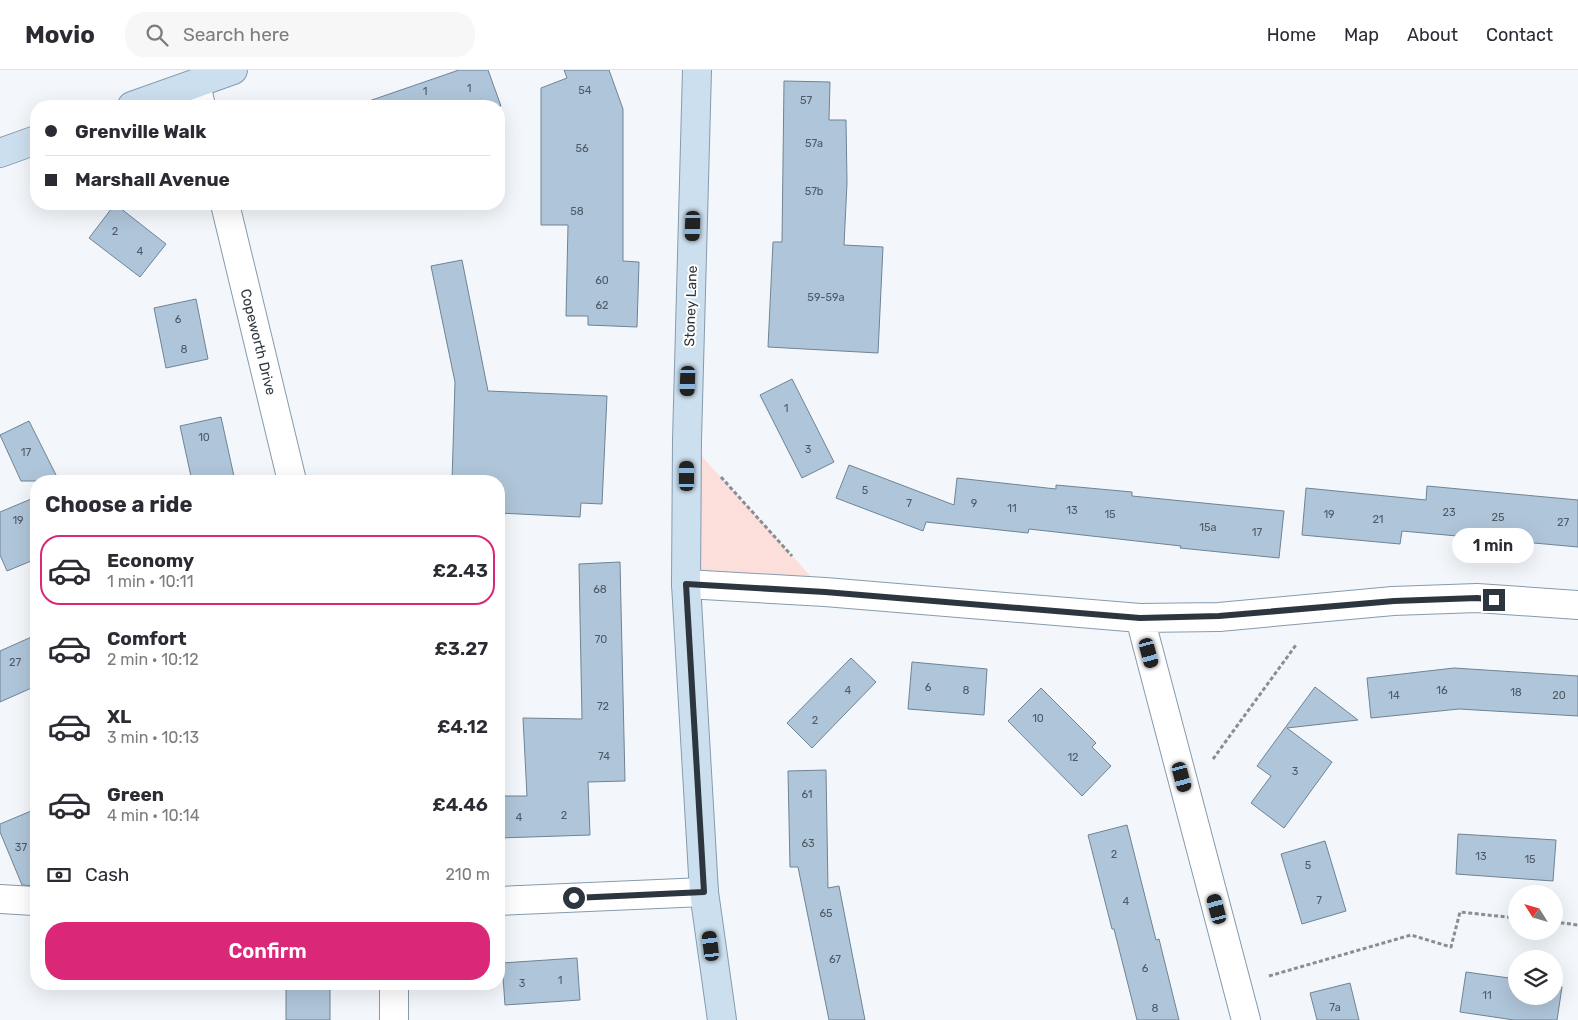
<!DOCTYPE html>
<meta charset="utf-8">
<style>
:root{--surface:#fff;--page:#f7f7f7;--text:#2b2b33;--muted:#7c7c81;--line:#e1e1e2;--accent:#db2777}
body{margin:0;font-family:Rubik,sans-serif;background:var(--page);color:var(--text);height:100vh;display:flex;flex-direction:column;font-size:19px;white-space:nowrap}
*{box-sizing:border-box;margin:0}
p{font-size:16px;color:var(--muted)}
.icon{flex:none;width:28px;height:28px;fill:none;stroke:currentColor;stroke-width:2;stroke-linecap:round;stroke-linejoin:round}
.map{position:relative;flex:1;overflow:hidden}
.side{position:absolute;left:30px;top:405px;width:475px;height:515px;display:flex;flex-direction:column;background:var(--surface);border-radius:20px;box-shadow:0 5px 20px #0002}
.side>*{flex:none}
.top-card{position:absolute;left:30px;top:30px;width:475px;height:110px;border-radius:20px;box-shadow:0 5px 20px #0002;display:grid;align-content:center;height:110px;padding:0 15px;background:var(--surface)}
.needle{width:32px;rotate:307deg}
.fabs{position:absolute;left:1508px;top:815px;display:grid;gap:10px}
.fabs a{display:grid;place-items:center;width:55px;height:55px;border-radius:50%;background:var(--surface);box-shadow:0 5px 20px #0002;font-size:25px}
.end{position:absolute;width:22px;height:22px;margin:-11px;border:6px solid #2d363e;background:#fff;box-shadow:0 0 0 2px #fff}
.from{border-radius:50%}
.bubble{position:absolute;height:35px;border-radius:18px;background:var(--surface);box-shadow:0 5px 20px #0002;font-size:16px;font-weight:600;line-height:35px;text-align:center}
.car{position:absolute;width:15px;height:30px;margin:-15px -8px;border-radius:6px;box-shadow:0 0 4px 1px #0007;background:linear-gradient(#222 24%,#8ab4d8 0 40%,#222 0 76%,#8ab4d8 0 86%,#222 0)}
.top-card b{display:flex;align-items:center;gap:18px;height:48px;font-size:19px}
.top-card b+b{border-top:1px solid var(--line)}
.top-card i{width:12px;height:12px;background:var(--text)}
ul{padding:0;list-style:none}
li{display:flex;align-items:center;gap:15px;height:70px;margin:0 10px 8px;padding:0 5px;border:2px solid transparent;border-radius:20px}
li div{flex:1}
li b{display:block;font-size:19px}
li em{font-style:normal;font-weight:600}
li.current{border-color:var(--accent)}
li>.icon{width:45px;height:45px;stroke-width:1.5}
h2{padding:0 15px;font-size:22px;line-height:60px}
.pay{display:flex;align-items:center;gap:12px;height:55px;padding:0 15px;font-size:19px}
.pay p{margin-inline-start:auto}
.cta{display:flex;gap:10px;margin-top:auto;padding:10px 15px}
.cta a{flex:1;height:58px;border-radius:20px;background:var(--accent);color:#fff;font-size:20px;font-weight:600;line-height:58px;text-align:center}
header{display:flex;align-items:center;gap:30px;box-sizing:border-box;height:70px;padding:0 25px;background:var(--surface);border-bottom:1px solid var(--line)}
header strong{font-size:24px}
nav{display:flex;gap:28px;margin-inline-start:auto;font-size:18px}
.search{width:350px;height:45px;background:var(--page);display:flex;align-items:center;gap:12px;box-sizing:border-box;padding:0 18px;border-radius:20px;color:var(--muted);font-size:19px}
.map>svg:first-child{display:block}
</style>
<header>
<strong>Movio</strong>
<div class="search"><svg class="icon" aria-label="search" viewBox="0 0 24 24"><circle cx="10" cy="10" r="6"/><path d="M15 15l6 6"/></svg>Search here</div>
<nav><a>Home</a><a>Map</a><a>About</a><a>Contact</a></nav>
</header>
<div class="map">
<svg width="1578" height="950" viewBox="0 0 1578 950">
<rect width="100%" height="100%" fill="#f3f7fb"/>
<path fill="#fcdfdb" d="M 687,370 L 825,522 L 686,514 Z"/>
<path fill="#afc5d9" stroke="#6e8395" d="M 459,0 L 488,0 L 501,36 L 370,36 L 369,31 Z
M 564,0 L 609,0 L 623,39 L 623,191 L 639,192 L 637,257 L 588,255 L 588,246 L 566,246 L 568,155 L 541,155 L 541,18 L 567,8 Z
M 784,11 L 830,12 L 829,50 L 846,50 L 847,113 L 844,175 L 883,177 L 878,283 L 768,277 L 773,172 L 782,172 Z
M 115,134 L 166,174 L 140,207 L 89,168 Z
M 462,190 L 488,321 L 607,326 L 602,434 L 581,433 L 580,447 L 499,443 L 499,411 L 452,411 L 455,312 L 431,196 Z
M 196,229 L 208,289 L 166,298 L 154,238 Z
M 792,309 L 834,392 L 802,408 L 760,325 Z
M 221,347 L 235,411 L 192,411 L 180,356 Z
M 29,351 L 59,411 L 21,411 L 0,365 Z
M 849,395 L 954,435 L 957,408 L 1056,419 L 1056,415 L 1132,422 L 1132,426 L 1284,441 L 1279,488 L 1180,478 L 1181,476 L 1029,459 L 1028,463 L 926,452 L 923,461 L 836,428 Z
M 1427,416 L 1578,430 L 1578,477 L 1402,461 L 1400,474 L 1302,465 L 1306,418 L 1426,430 Z
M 36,427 L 36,489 L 7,501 L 0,485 L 0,442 Z
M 620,492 L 625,711 L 588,712 L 590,765 L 499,768 L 499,726 L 527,726 L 523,648 L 582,649 L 579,494 Z
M 36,565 L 36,616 L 0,632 L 0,581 Z
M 851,588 L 876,612 L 812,678 L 787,653 Z
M 912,592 L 987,599 L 984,645 L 908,639 Z
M 1454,598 L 1578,606 L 1578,646 L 1459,639 L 1371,648 L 1367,608 Z
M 1315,617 L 1358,650 L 1287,658 L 1332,692 L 1284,758 L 1251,733 L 1271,706 L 1257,696 Z
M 1041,618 L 1096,673 L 1092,677 L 1111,696 L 1082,726 L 1008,651 Z
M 826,700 L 828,818 L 839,816 L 865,950 L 829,950 L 798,797 L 790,797 L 788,701 Z
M 36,739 L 36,816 L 22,815 L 0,762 L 0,754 Z
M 1127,755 L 1156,870 L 1159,869 L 1179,950 L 1137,950 L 1114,859 L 1112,859 L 1088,765 Z
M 1458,764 L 1556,770 L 1553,811 L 1456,804 Z
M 1325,771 L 1346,841 L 1302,854 L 1281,784 Z
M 577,888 L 580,930 L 505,935 L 502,893 Z
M 1466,902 L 1516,909 L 1516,926 L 1554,926 L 1554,915 L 1562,917 L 1557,950 L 1514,950 L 1460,942 Z
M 1350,913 L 1359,950 L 1317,950 L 1310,923 Z
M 286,914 L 330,914 L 330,950 L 286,950 Z"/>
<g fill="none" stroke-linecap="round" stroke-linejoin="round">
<g stroke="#859bae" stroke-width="30">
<path id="street" d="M 196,14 L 201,36
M 225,134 L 292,411
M 686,514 L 825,522 L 1140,548 L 1219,547 L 1393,531 L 1477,528 L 1578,535
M 1140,548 L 1246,950
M 0,829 L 34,831
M 499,831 L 704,822
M 394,950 L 394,914"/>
</g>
<g stroke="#859bae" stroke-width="30">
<path id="secondary" d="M 697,0 L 687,370 L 686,514 L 704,822 L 722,950
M 132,36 L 233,0
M 0,83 L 36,70"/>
</g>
<path stroke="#888e95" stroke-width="3" stroke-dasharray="4 2.5" stroke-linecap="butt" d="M 721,407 L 792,486
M 1213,689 L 1296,575
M 1554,852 L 1578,855
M 1269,906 L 1411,865 L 1451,877 L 1460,842 L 1516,848"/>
<use href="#street" stroke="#fff" stroke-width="28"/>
<use href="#secondary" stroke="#ccdfee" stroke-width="28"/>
</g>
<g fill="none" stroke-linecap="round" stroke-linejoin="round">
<path stroke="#2d363e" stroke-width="6" d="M 574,828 L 704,822 L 686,514 L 825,522 L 1140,548 L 1219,546 L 1394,531 L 1477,528 L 1494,530"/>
</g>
<g text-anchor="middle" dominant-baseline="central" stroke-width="4" stroke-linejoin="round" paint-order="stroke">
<g font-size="11" fill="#4e5a65">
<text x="469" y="18">1</text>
<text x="585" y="20">54</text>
<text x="425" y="21">1</text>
<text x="806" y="30">57</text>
<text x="814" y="73">57a</text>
<text x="582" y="78">56</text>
<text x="814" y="121">57b</text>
<text x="577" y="141">58</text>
<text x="115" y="161">2</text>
<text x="140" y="181">4</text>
<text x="602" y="210">60</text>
<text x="826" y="227">59-59a</text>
<text x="602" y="235">62</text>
<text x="178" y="249">6</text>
<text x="184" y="279">8</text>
<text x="786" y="338">1</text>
<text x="204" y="367">10</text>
<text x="808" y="379">3</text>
<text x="26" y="382">17</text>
<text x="865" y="420">5</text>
<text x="909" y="433">7</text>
<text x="974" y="433">9</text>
<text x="1012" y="438">11</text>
<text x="1072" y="440">13</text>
<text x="1449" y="442">23</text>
<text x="1110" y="444">15</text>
<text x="1329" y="444">19</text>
<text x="1498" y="447">25</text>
<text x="1378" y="449">21</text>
<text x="18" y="450">19</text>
<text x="1563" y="452">27</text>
<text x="1208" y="457">15a</text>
<text x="1257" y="462">17</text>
<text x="600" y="519">68</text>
<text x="601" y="569">70</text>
<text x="15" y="592">27</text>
<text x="928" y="617">6</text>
<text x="848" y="620">4</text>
<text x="966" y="620">8</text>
<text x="1442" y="620">16</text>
<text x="1516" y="622">18</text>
<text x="1394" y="625">14</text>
<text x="1559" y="625">20</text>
<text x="603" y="636">72</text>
<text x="1038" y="648">10</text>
<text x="815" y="650">2</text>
<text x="604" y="686">74</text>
<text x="1073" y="687">12</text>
<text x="1295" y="701">3</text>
<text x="807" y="724">61</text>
<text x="564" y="745">2</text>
<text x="519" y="747">4</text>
<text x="808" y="773">63</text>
<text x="21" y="777">37</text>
<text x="1114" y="784">2</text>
<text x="1481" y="786">13</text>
<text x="1530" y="789">15</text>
<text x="1308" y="795">5</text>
<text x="1319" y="830">7</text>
<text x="1126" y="831">4</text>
<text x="826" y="843">65</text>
<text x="835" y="889">67</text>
<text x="1145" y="898">6</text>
<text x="560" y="910">1</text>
<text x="522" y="913">3</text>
<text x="1487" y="925">11</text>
<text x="1335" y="937">7a</text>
<text x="1155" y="938">8</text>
</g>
<g font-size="14" fill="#2d363e" stroke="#fff">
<text transform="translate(691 236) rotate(-88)">Stoney Lane</text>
<text transform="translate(258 272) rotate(76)">Copeworth Drive</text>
</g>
</g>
</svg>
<div class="fabs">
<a><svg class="needle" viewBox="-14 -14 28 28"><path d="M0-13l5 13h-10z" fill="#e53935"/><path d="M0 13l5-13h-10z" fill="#7c7c81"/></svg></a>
<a><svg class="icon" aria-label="layers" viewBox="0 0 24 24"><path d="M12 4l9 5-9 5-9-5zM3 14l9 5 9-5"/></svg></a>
</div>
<i class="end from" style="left:574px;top:828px"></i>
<i class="end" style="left:1494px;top:530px"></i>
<div class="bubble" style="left:1452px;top:458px;width:82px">1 min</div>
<i class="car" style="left:693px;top:156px;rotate:182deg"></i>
<i class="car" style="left:688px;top:311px;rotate:182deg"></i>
<i class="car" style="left:687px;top:406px;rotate:0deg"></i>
<i class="car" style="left:1149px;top:583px;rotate:165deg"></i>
<i class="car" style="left:1182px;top:707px;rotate:165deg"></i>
<i class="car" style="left:1217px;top:839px;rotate:345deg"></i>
<i class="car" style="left:711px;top:876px;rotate:353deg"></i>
<div class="top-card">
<b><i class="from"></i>Grenville Walk</b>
<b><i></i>Marshall Avenue</b>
</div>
<section class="side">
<h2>Choose a ride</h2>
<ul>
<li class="current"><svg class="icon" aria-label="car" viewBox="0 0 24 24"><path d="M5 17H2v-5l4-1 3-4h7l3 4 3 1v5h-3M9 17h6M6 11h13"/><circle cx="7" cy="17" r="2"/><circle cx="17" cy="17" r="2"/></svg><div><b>Economy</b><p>1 min · 10:11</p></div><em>£2.43</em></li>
<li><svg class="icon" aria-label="car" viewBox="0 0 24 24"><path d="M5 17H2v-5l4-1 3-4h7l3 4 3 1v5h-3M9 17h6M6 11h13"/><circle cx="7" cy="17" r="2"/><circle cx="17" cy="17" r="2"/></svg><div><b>Comfort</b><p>2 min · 10:12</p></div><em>£3.27</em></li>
<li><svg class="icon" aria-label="car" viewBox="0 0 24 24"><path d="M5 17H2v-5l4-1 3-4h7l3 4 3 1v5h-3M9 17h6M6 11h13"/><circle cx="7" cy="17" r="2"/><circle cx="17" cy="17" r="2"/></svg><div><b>XL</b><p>3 min · 10:13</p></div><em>£4.12</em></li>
<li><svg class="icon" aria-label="car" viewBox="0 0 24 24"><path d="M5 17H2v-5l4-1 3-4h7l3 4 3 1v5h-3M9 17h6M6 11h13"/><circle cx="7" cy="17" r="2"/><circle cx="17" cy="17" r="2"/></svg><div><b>Green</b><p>4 min · 10:14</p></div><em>£4.46</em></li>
</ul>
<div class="pay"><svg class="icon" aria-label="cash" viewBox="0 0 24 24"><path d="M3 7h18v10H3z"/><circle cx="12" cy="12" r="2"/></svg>Cash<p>210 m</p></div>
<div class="cta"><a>Confirm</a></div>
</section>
</div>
